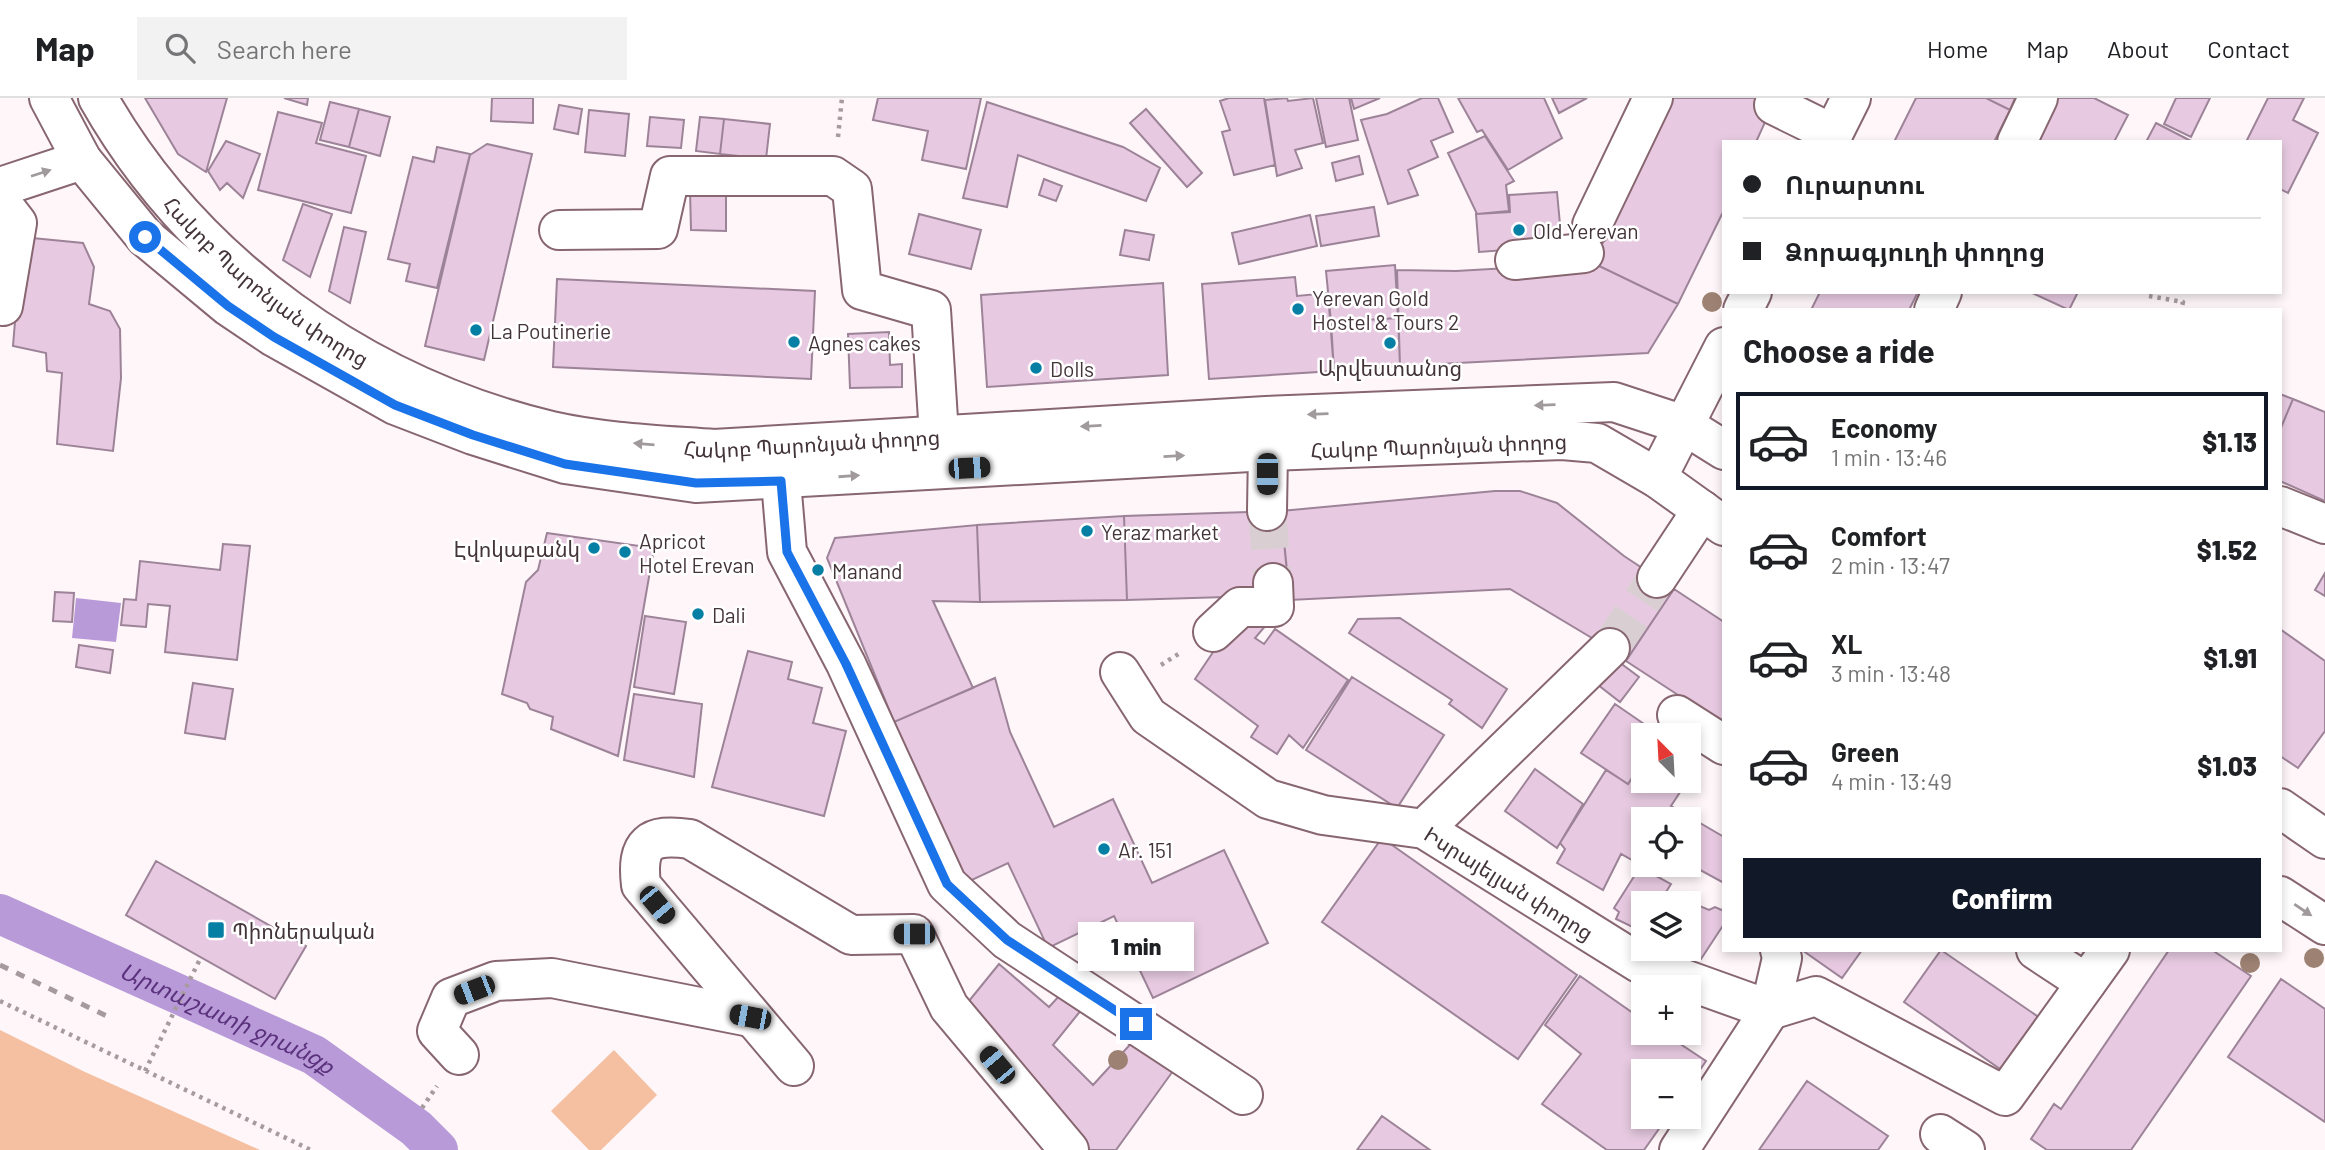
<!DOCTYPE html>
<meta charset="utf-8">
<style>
:root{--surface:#fff;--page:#f2f2f2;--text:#202124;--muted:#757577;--line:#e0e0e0;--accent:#111827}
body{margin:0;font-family:Barlow,"Noto Sans Armenian",sans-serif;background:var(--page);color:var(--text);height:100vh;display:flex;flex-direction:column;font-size:26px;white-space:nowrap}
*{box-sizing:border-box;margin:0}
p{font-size:23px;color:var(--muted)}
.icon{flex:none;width:38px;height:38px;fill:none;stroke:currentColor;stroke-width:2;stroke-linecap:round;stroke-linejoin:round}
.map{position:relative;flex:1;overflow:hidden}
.drawer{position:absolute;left:1722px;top:210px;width:560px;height:644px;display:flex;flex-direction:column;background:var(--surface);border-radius:0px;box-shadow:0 4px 10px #0003}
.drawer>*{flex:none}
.guide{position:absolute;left:1722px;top:42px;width:560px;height:154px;border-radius:0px;box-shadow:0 4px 10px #0003;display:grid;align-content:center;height:154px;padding:0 21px;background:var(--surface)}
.needle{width:46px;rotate:336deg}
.buttons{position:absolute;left:1631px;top:625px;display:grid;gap:14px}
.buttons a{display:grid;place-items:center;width:70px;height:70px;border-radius:0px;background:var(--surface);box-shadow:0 4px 10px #0003;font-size:35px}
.end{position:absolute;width:32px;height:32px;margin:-16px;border:9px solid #1a73e8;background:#fff;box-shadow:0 0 0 4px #fff}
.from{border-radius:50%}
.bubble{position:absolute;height:49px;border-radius:0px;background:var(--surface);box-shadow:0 4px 10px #0003;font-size:23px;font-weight:800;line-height:49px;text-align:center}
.car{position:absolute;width:21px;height:42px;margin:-21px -10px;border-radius:9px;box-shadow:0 0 5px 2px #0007;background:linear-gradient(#222 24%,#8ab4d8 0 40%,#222 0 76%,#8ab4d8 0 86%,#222 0)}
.guide b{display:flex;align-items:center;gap:24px;height:66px;font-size:26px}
.guide b+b{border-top:2px solid var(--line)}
.guide i{width:18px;height:18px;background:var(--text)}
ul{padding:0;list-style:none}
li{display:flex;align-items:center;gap:21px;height:98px;margin:0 14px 10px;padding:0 7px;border:4px solid transparent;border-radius:0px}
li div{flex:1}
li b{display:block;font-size:26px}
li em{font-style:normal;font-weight:800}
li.active{border-color:var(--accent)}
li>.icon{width:63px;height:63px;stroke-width:1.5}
h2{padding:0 21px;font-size:32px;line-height:84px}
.primary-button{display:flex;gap:14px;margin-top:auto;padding:14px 21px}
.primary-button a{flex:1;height:80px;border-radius:0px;background:var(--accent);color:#fff;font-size:28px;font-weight:800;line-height:80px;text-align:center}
header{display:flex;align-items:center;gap:42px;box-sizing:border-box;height:98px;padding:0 35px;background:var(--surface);border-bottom:2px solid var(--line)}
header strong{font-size:33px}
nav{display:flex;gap:38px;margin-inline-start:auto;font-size:24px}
.search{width:490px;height:63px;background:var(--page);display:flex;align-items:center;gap:18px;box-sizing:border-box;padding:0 24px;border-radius:0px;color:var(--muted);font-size:26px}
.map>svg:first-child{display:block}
</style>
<header>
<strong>Map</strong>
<div class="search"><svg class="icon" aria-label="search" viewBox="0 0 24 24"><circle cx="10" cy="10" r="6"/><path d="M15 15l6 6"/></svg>Search here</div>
<nav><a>Home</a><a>Map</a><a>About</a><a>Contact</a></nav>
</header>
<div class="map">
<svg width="2325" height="1052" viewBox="0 0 2325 1052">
<rect width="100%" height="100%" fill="#fef6f8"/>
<path fill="#f5c0a2" d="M 0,932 L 85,974 L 260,1052 L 0,1052 Z
M 614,952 L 657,997 L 601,1052 L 589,1052 L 551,1013 Z"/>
<path fill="#b99ad9" d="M 76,500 L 121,505 L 116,544 L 72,540 Z"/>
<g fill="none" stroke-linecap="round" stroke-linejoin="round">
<path stroke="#b99ad9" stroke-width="40" id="s1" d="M 0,816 L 314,957 L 416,1030 L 438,1052"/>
</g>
<path fill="#e7cae1" stroke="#9d8398" stroke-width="2" d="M 145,0 L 227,0 L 206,74 L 178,56 Z
M 284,0 L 308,0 L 307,7 Z
M 492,0 L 533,0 L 533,25 L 491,23 Z
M 878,0 L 981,0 L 966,71 L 922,62 L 928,33 L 873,22 Z
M 1229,0 L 1264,0 L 1275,67 L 1234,77 L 1222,34 L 1230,32 L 1220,3 Z
M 1287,0 L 1288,3 L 1313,0 L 1323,45 L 1295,52 L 1302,70 L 1277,78 L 1265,2 Z
M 1316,0 L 1349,0 L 1358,42 L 1326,49 Z
M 1351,0 L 1380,0 L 1354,11 Z
M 1422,0 L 1438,0 L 1453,34 L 1431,43 L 1438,59 L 1408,72 L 1418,97 L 1388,106 L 1361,22 L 1387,16 Z
M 1458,0 L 1544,0 L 1562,40 L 1508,72 L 1482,32 L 1477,34 Z
M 1552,0 L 1587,0 L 1559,15 Z
M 1672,0 L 1776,0 L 1756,44 L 1724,44 L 1724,112 L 1678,206 L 1593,165 Z
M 1916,0 L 1986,0 L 2010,12 L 1994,44 L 1894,44 Z
M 1986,0 L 2015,0 L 2010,12 Z
M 2057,0 L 2094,0 L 2128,17 L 2114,44 L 2035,44 Z
M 2176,0 L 2210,0 L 2191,39 L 2164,26 Z
M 2268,0 L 2304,0 L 2293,22 L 2318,35 L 2288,95 L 2280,91 L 2280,44 L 2246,44 Z
M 330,4 L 359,11 L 349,49 L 320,42 Z
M 987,4 L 1123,49 L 1160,70 L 1146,103 L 1018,57 L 1007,109 L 963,100 Z
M 559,7 L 582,11 L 578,36 L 554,31 Z
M 359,11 L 390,19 L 380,58 L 349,49 Z
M 1146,11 L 1202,75 L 1187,89 L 1130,25 Z
M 589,12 L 629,16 L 625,58 L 585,54 Z
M 278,14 L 322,25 L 316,45 L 366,58 L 351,115 L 258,92 Z
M 650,19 L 684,22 L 681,50 L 647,48 Z
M 700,19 L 724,21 L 720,56 L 696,53 Z
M 724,21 L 770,26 L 766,61 L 720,56 Z
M 2156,25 L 2193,44 L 2146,44 Z
M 1485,38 L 1514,83 L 1506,87 L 1509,113 L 1477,116 L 1448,55 Z
M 226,43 L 260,56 L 243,100 L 227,85 L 220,92 L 208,73 Z
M 487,46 L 532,56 L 484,262 L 425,248 L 470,57 Z
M 437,49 L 470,56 L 437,190 L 406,183 L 410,166 L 388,161 L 413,59 L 434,64 Z
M 1359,58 L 1363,76 L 1336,83 L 1332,65 Z
M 1044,81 L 1062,88 L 1056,103 L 1039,97 Z
M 690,92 L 726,94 L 726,133 L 691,132 Z
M 1557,94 L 1562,148 L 1479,154 L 1476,116 L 1510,114 L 1509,97 Z
M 303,106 L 332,116 L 310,179 L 283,162 Z
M 1374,109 L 1379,138 L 1321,148 L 1316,118 Z
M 919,116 L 981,132 L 971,171 L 909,156 Z
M 1310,117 L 1317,148 L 1239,166 L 1232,135 Z
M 344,129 L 366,134 L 350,205 L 329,193 Z
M 1125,132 L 1154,137 L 1149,162 L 1120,157 Z
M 22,139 L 83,145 L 94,169 L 89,206 L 110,213 L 120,231 L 121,280 L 113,353 L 57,346 L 62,275 L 47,273 L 46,255 L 13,248 Z
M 1593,165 L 1678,206 L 1648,255 L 1400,268 L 1397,172 L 1456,173 Z
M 1395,167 L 1398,220 L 1331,224 L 1326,173 Z
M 1295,179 L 1297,198 L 1328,195 L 1334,273 L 1209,281 L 1202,186 Z
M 557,181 L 815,193 L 811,281 L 553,269 Z
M 1163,185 L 1168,277 L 987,289 L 981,197 Z
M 1820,194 L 1918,194 L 1909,212 L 1811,212 Z
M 2030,194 L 2078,194 L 2069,212 Z
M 1398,220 L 1400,268 L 1334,273 L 1331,224 Z
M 889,234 L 890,267 L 902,266 L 902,289 L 850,290 L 848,236 Z
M 2280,296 L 2293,301 L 2280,332 Z
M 2293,301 L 2325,314 L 2325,403 L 2280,383 L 2280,332 Z
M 1495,393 L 1520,393 L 1557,405 L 1624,458 L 1674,491 L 1627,561 L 1510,491 L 1290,502 L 1281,413 Z
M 1281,413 L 1288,485 L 1259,498 L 1127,502 L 1124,418 Z
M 1124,418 L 1127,502 L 980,504 L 977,427 Z
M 977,427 L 980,504 L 933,503 L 973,590 L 894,624 L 827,460 L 835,440 Z
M 547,435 L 654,450 L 618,658 L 551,631 L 553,619 L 530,611 L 527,605 L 502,596 L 526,484 L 538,472 Z
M 223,446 L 250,448 L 237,562 L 165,554 L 170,508 L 148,506 L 146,529 L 121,527 L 124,501 L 136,502 L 140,463 L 220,472 Z
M 2325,475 L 2325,498 L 2315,492 Z
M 1674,491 L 1724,524 L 1724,627 L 1626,563 Z
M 55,494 L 74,495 L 72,524 L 53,523 Z
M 645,518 L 686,524 L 674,596 L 634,589 Z
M 1400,520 L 1507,591 L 1482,630 L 1449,606 L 1452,602 L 1349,535 L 1358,521 Z
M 1232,526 L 1267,526 L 1255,540 L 1264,546 L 1275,531 L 1348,582 L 1303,650 L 1289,637 L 1277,656 L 1251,639 L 1258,628 L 1195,581 Z
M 2280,531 L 2325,563 L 2325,633 L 2298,670 L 2280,658 Z
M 79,547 L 113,552 L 110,575 L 76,569 Z
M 748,553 L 792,564 L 788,581 L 822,590 L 813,625 L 846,633 L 824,718 L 712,689 Z
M 1611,558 L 1639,579 L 1620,604 L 1593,583 Z
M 1352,579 L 1444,637 L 1397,710 L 1306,652 Z
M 995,580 L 1010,634 L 1054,729 L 1113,701 L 1152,785 L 1224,752 L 1268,845 L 1153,900 L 1114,818 L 1048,850 L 1008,765 L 959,788 L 906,676 L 894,624 Z
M 193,585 L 233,591 L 225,641 L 185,635 Z
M 634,596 L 702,606 L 694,679 L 624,662 Z
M 1615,606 L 1660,637 L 1643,637 L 1643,663 L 1628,686 L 1581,655 Z
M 1643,663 L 1643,682 L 1688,682 L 1671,708 L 1724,739 L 1724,785 L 1689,766 L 1689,721 L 1643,721 L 1643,766 L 1653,766 L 1648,771 L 1621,756 L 1603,792 L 1557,765 L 1565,751 L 1560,745 L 1606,672 L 1628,686 Z
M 1535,671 L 1583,706 L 1557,750 L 1505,713 Z
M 1382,740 L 1577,877 L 1518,961 L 1322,824 Z
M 156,763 L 306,848 L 275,901 L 126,817 Z
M 1640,769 L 1671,786 L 1666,794 L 1709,812 L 1715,809 L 1724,813 L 1724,826 L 1701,861 L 1679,850 L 1689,850 L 1689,805 L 1643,805 L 1643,834 L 1616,821 L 1619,814 L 1614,810 Z
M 1802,852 L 1862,852 L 1842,880 Z
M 1941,852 L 2040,920 L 2003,973 L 1904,904 Z
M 2169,852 L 2212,852 L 2251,878 L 2131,1052 L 2047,1052 L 2031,1041 L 2054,1006 L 2061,1011 Z
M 999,866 L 1049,909 L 1060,897 L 1082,911 L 1053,947 L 1093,987 L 1137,939 L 1173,973 L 1116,1052 L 1089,1052 L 960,914 Z
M 1580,878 L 1643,922 L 1643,934 L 1662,934 L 1706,963 L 1689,988 L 1689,973 L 1643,973 L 1643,1018 L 1668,1018 L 1644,1052 L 1607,1052 L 1542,1006 L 1581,956 L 1545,927 Z
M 2281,881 L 2325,911 L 2325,1024 L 2228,959 Z
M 1807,983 L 1888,1038 L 1878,1052 L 1759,1052 Z
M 1382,1018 L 1430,1052 L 1357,1052 Z"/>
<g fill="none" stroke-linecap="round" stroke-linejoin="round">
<path stroke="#d9cfd2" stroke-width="38" stroke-dasharray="38 19" stroke-linecap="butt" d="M 1267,413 L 1273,485
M 1610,550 L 1657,480"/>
<g stroke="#876670" stroke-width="42">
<g id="minor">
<path d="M 1774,7 L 1833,36"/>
<path d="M 2017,44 L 2038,0"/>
<path d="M 0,89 L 82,62"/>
<path d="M 0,103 L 17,125 L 3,208"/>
<path d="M 1592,127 L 1653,0"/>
<path d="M 559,132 L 658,131 L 670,78 L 833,78 L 852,91 L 862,192 L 931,212 L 939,337"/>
<path d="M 1515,162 L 1584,155"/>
<path d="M 1934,212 L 1942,194"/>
<path d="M 781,383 L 787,454 L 846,566 L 947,786 L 1007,842 L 1243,997"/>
<path d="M 2280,408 L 2325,426"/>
<path d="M 1267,413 L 1268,353"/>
<path d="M 1657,480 L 1702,412"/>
<path d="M 1213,534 L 1240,509 L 1274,509 L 1273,485"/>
<path id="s2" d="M 1120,574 L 1148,618 L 1268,701 L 1323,717 L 1424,731 L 1639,865 L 1770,912 L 1816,898 L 2005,998 L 2110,852"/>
<path d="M 1677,617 L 1724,647"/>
<path d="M 1424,731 L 1610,550"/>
<path d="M 2036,852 L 2086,885"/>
<path d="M 459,957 L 437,933 L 451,900 L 496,883 L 552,880 L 750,919"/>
<path d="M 794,968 L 641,787 C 636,745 649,735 690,741 L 851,837 L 914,836 L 949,909 L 1069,1052"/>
<path d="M 1940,1036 L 1965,1052"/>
<path d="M 1679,1052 L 1770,912 L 1782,860 L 1780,852"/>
</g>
</g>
<g stroke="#876670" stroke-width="42">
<g id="major">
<path id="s3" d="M 49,0 L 82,62 L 145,139 L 228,208 L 274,239 L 395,307 L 473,337 L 565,366 L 696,385 L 1268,353 L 1562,342 L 1597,345 L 1657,380 L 1724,428"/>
<path id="s4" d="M 98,0 C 193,168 364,288 551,333 C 604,345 660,347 714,351 L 1266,318 L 1614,304 L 1684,327 L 1724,352"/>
<path d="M 1829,44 L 1851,0"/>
<path d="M 1743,212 L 1752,194"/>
<path d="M 1657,380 L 1724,249"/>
<path d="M 2280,710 L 2325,741"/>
<path d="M 2280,798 L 2325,827"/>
</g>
</g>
<path stroke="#a79b9f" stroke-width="4.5" stroke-dasharray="3.5 5" stroke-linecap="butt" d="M 838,39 L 842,0
M 2149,198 L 2183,204 L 2181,212
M 1161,567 L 1180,555
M 0,903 L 311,1052
M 145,973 L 201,859
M 422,1010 L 437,988"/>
<use href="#minor" stroke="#fff" stroke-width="38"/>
<use href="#major" stroke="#fff" stroke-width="38"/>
<path stroke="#a59a9d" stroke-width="5" stroke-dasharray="9 9" stroke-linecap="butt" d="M 0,867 L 113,921"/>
</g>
<g fill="#9d8273">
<circle cx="1712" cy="204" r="10"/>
<circle cx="2314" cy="860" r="10"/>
<circle cx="2250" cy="865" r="10"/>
<circle cx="1118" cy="962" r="10"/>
</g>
<defs><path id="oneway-solid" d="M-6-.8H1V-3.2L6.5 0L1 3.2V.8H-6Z" transform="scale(1.75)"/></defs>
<g fill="#a19a9c">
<use href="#oneway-solid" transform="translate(41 75) rotate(-18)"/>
<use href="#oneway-solid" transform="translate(1545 307) rotate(178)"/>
<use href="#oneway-solid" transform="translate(1318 316) rotate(178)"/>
<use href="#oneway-solid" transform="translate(1091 328) rotate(177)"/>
<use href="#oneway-solid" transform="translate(644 346) rotate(-175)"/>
<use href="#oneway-solid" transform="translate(1174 358) rotate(-3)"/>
<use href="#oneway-solid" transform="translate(849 378) rotate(-4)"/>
<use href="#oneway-solid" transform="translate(2303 812) rotate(34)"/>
</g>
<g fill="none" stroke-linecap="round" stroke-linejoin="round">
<path stroke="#1a73e8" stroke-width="9" d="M 145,139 L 228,208 L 274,239 L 395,307 L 473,337 L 565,366 L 696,385 L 781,383 L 787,454 L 846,566 L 947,786 L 1007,842 L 1136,926"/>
</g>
<g fill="#067fa5" stroke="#fff" stroke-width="2.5">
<circle cx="1519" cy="132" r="7"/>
<circle cx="1298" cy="211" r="7"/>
<circle cx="476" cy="232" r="7"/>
<circle cx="794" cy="244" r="7"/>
<circle cx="1390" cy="245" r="7"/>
<circle cx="1036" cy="270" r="7"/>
<circle cx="1087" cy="433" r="7"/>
<circle cx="594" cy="450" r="7"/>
<circle cx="625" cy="454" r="7"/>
<circle cx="818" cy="472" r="7"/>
<circle cx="698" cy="516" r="7"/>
<circle cx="1104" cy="751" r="7"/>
<rect x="207" y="823" width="18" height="18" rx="3.5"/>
</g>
<g text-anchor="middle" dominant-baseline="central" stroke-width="5" stroke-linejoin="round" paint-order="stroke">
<g font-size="21" fill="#433439" stroke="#fff" text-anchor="start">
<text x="1533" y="132">Old Yerevan</text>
<text x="1312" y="199">Yerevan Gold<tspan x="1312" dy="24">Hostel &amp; Tours 2</tspan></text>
<text x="490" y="232">La Poutinerie</text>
<text x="808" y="244">Agnes cakes</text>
<text x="1390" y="269" text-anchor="middle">Արվեստանոց</text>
<text x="1050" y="270">Dolls</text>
<text x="1101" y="433">Yeraz market</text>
<text x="639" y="442">Apricot<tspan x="639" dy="24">Hotel Erevan</tspan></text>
<text x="580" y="450" text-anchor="end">Էվոկաբանկ</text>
<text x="832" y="472">Manand</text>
<text x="712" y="516">Dali</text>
<text x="1118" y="751">Ar. 151</text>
<text x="232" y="832">Պիոներական</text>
</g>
<g font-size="21" fill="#433439" stroke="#fff">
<text stroke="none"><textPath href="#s4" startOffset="252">Հակոբ Պարոնյան փողոց</textPath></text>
<text stroke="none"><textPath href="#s4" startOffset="840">Հակոբ Պարոնյան փողոց</textPath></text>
<text stroke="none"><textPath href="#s3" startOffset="1528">Հակոբ Պարոնյան փողոց</textPath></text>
<text stroke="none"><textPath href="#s2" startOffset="458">Իսրայելյան փողոց</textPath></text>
</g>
<g font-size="23" font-style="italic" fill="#5b327d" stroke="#fff">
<text stroke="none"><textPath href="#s1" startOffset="250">Արտաշատի ջրանցք</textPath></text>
</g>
</g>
</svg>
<div class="buttons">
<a><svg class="needle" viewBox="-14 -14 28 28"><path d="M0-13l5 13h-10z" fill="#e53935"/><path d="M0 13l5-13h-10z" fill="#757577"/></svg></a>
<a><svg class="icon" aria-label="locate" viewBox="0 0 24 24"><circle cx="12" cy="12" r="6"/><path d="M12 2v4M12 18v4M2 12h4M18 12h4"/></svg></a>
<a><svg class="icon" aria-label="layers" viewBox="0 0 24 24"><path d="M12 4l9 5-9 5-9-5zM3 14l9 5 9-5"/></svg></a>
<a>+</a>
<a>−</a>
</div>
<i class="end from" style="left:145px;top:139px"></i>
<i class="end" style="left:1136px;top:926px"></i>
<div class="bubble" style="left:1078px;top:824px;width:116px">1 min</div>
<i class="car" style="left:969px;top:370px;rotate:87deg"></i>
<i class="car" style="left:1267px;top:376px;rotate:180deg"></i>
<i class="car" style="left:657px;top:807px;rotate:140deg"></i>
<i class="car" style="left:914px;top:836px;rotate:270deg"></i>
<i class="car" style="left:474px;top:892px;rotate:249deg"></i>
<i class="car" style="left:750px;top:919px;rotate:281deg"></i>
<i class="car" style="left:997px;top:967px;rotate:320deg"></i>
<div class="guide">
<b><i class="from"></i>Ուրարտու</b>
<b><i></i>Ձորագյուղի փողոց</b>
</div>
<section class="drawer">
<h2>Choose a ride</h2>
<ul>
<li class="active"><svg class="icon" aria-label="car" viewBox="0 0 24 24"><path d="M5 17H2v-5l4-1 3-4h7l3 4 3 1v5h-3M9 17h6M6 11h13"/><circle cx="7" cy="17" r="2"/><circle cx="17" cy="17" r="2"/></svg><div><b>Economy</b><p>1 min · 13:46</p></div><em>$1.13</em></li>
<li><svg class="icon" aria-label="car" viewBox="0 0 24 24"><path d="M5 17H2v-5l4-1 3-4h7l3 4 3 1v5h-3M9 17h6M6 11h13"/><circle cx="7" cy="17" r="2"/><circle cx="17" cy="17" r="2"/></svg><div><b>Comfort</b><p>2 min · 13:47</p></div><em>$1.52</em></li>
<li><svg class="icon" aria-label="car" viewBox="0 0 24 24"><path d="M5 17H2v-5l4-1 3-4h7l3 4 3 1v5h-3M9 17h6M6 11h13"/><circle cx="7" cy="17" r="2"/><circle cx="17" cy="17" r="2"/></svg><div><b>XL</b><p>3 min · 13:48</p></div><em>$1.91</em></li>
<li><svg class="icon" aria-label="car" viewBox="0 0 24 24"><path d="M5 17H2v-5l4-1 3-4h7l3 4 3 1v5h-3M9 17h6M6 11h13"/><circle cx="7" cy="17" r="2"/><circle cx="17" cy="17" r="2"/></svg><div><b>Green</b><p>4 min · 13:49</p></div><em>$1.03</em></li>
</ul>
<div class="primary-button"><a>Confirm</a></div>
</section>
</div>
